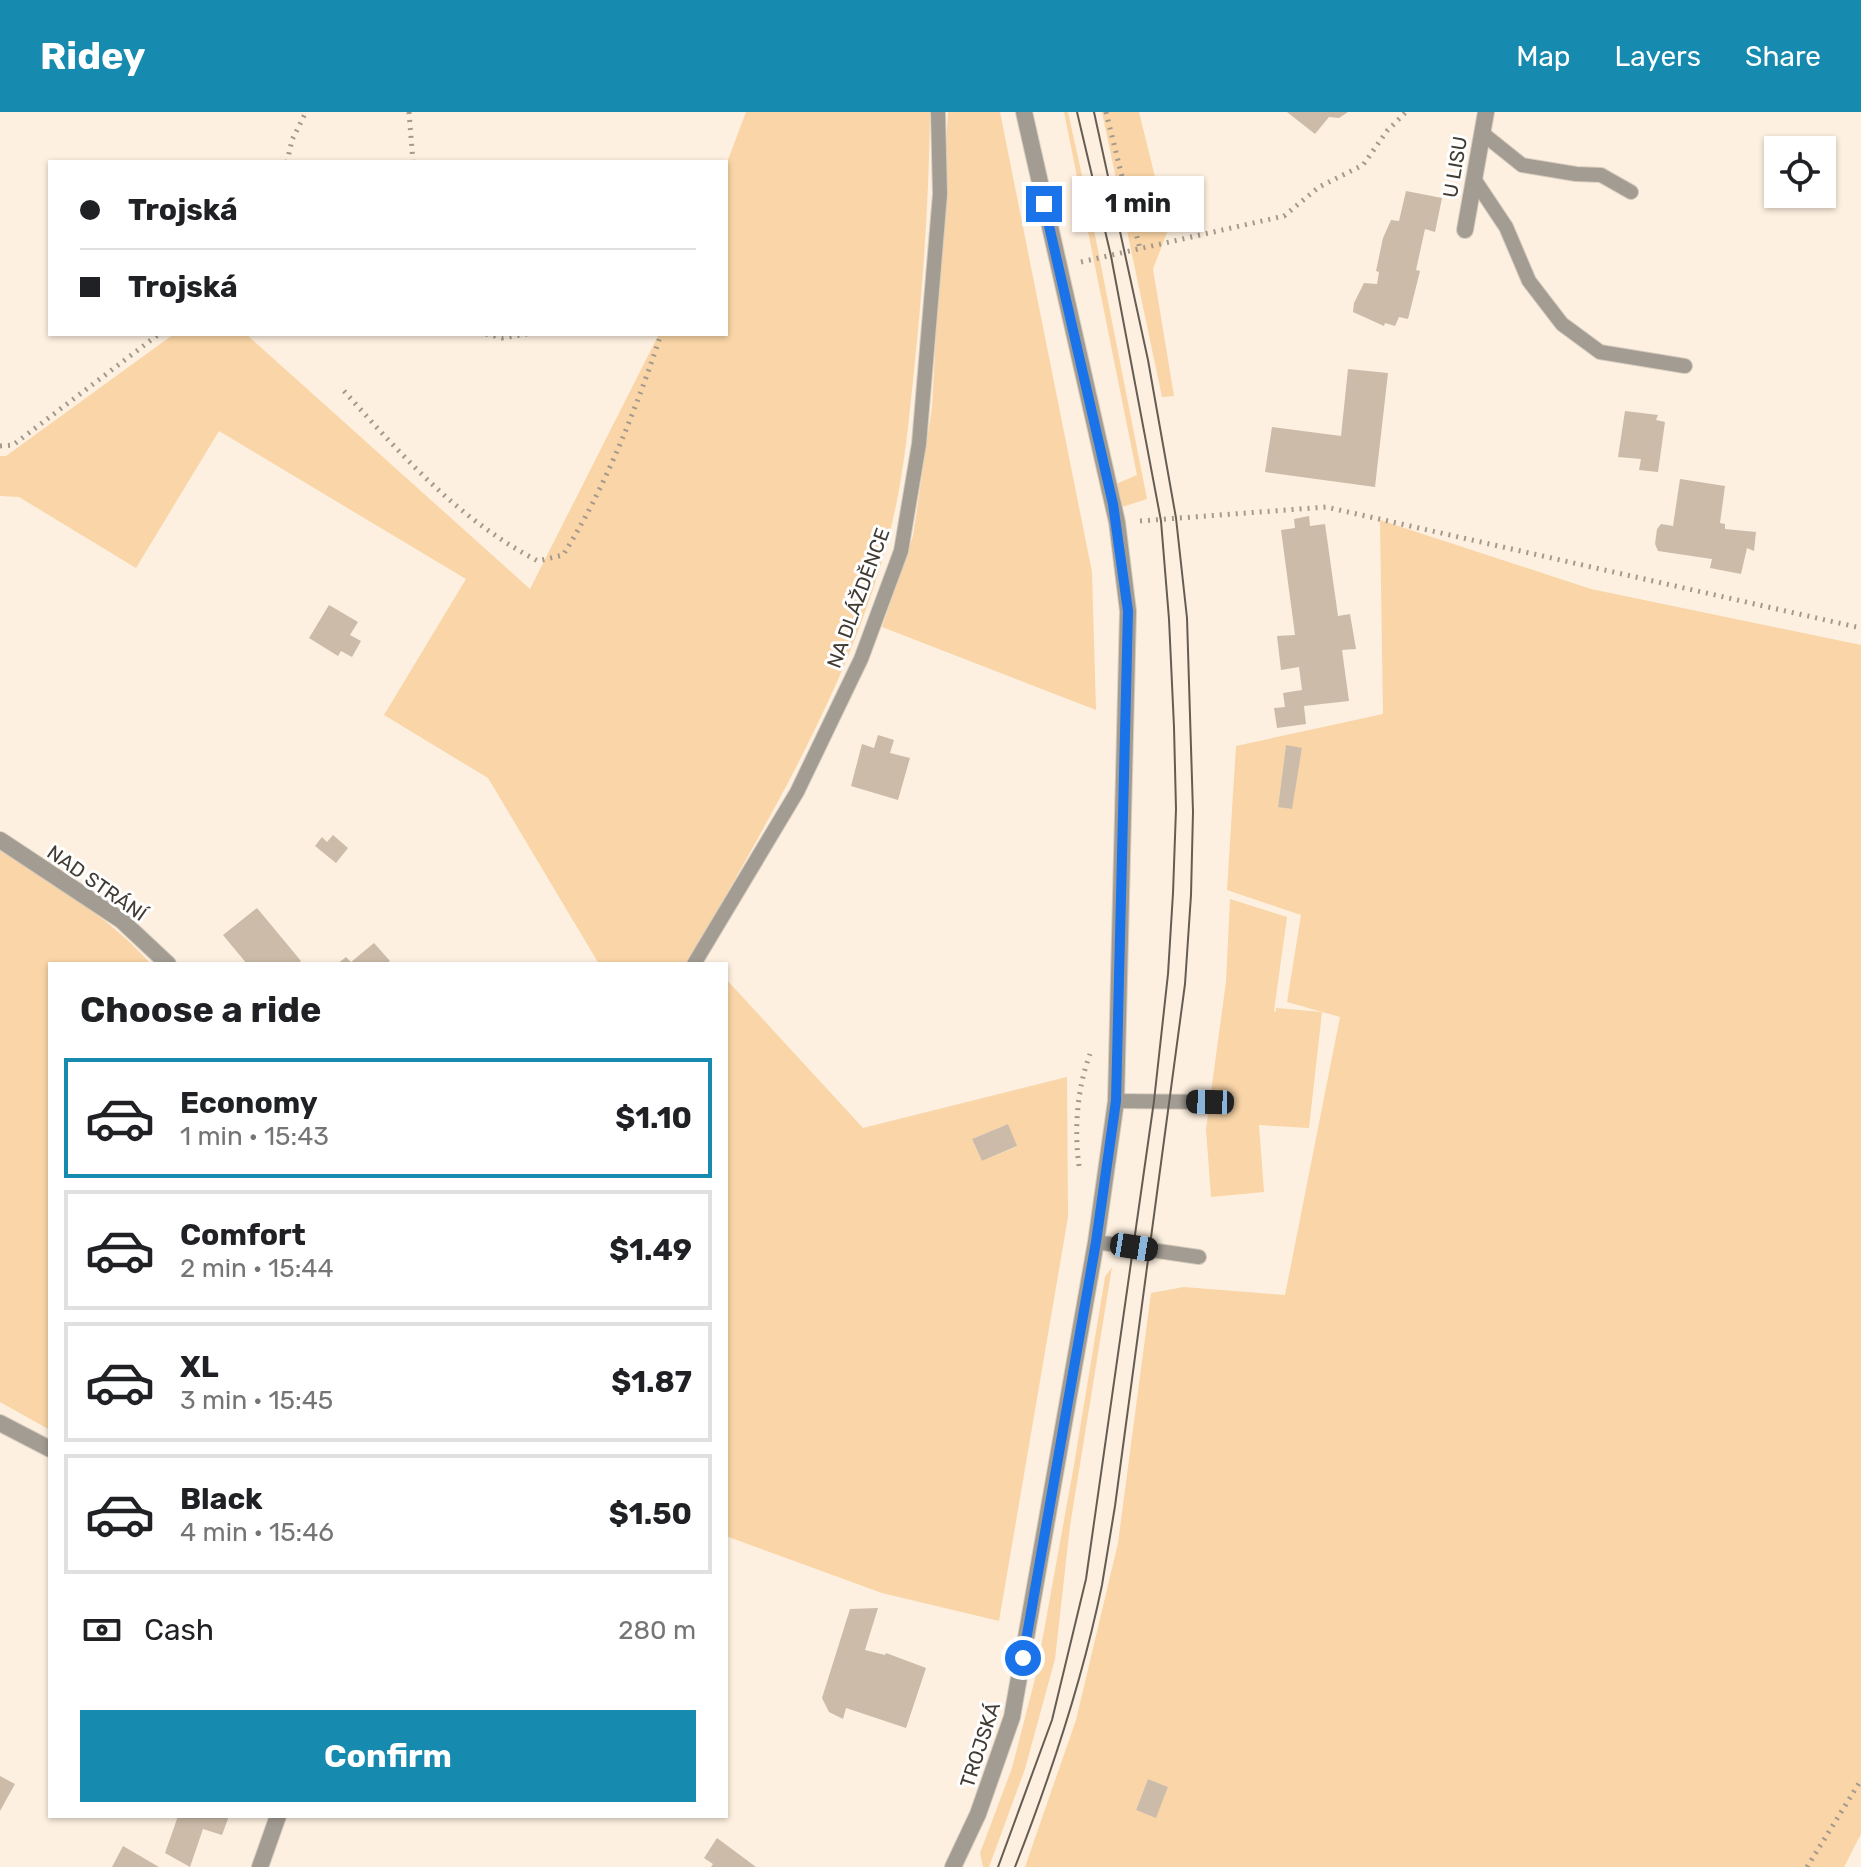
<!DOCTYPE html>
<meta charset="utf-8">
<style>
:root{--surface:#fff;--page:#f2f2f2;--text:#202124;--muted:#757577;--line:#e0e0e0;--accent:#178aaf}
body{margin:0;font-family:Rubik,sans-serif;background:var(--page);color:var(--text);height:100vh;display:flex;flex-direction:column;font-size:30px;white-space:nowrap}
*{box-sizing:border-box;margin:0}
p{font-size:26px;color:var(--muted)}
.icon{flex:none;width:44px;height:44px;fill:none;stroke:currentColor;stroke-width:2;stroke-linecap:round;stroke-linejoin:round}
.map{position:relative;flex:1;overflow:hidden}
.panel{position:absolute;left:48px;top:850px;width:680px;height:856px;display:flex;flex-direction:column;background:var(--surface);border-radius:0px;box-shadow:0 2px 6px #0004}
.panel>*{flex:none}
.banner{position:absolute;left:48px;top:48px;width:680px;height:176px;border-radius:0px;box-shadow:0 2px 6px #0004;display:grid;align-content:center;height:176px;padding:0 32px;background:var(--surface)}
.controls{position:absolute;left:1764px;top:24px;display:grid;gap:16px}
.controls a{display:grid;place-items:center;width:72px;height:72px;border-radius:0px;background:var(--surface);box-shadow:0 2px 6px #0004;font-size:40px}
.end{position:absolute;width:36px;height:36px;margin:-18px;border:10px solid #1a73e8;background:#fff;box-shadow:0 0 0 4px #fff}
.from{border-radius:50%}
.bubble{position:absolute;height:56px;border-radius:0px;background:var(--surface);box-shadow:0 2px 6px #0004;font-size:26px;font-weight:700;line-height:56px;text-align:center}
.car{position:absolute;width:24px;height:48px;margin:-24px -12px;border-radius:10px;box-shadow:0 0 6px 2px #0007;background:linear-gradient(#222 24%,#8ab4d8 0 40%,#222 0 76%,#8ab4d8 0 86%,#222 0)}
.banner b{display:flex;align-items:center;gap:28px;height:76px;font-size:30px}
.banner b+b{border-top:2px solid var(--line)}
.banner i{width:20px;height:20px;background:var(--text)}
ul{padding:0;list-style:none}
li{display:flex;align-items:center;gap:24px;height:120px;margin:0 16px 12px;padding:0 16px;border:4px solid var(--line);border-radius:0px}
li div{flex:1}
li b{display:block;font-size:30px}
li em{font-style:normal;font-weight:700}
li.on{border-color:var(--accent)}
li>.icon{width:72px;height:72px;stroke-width:1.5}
h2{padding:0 32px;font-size:36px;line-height:96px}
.pay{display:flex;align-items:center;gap:20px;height:88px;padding:0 32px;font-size:30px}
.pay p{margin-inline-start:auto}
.primary-button{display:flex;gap:16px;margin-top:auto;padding:16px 32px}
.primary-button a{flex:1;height:92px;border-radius:0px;background:var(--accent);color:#fff;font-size:32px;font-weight:700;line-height:92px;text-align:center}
header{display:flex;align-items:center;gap:48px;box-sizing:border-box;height:112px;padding:0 40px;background:var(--accent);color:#fff}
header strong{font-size:38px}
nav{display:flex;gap:44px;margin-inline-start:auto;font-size:28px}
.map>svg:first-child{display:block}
</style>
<header>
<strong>Ridey</strong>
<nav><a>Map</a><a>Layers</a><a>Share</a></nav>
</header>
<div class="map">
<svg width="1861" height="1755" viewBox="0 0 1861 1755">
<rect width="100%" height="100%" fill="#fdf0e0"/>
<path fill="#f9d5a7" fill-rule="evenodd" d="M 746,0 L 930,0 C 929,87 923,173 914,259 C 908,315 903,373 888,427 C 848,579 763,716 687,852 L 599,852 L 488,666 L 384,603 L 466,467 L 219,319 L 136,456 L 19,385 L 0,384 L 0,344 L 6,344 L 174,222 L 246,222 L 530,477 L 659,222 L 726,222 L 726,53 Z
M 948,0 L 1000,0 L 1092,460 L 1096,598 L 882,515 L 913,424 L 932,295 Z
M 1064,0 L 1068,0 L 1094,118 L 1147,387 L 1122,395 L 1116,372 L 1137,363 Z
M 1102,0 L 1139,0 L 1168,118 L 1153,157 L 1174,284 L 1162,285 Z
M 1380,408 L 1591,477 L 1861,533 L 1861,1722 L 1844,1755 L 1025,1755 L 1076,1608 L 1118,1431 L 1151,1181 L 1184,1175 L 1285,1183 L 1340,905 L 1287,890 L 1301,803 L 1227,778 L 1236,634 L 1383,602 ZM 1286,634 L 1302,637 L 1291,697 L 1278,694 ZM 1148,1667 L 1168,1675 L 1156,1705 L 1136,1698 Z
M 0,737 C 51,768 111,807 151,852 L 50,852 L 50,1318 L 0,1290 Z
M 1230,787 L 1287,805 L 1274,899 L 1276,900 L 1276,896 L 1322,900 L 1309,1016 L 1259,1013 L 1264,1080 L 1211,1085 L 1206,1017 L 1226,870 Z
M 726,867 L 863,1016 L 1067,965 L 1068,1105 L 999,1509 L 882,1481 L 726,1424 ZM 1008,1012 L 1016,1035 L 982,1049 L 972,1027 Z
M 1112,1155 L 1070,1414 L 1055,1547 L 1025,1657 L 989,1755 L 983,1755 L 980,1741 L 1012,1656 L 1036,1563 L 1074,1353 L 1105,1165 Z"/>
<path fill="#cbbba8" d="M 1287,0 L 1348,0 L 1339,6 L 1329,5 L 1315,22 Z
M 1406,79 L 1442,86 L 1435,120 L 1425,117 L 1416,158 L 1420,159 L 1408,207 L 1399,205 L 1395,214 L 1385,211 L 1384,214 L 1353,200 L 1354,191 L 1364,171 L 1377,172 L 1379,160 L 1376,159 L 1383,126 L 1391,108 L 1399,109 Z
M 1348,257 L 1388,261 L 1375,375 L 1265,360 L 1272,315 L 1341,324 Z
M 1625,299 L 1658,303 L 1656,308 L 1665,310 L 1658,360 L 1639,358 L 1641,347 L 1618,345 Z
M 1680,367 L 1725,374 L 1720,411 L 1725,412 L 1725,417 L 1756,420 L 1754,439 L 1747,436 L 1741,462 L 1710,456 L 1712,447 L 1658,439 L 1655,432 L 1657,417 L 1661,412 L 1673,414 Z
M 1309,404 L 1310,414 L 1325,412 L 1338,504 L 1350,502 L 1356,537 L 1342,538 L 1349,589 L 1304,594 L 1306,612 L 1277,616 L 1274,596 L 1285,595 L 1283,581 L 1302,578 L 1299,555 L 1281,558 L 1277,524 L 1295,523 L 1281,418 L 1295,416 L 1294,407 Z
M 329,493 L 358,510 L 350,523 L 361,529 L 352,545 L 341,539 L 338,544 L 309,526 Z
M 878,623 L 894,628 L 890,641 L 910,646 L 898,688 L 851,674 L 862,632 L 874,636 Z
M 1286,633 L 1302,636 L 1292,697 L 1278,695 Z
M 333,723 L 348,736 L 336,751 L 315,734 L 322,725 L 327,730 Z
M 257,796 L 301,849 L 298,852 L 247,852 L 223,823 Z
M 374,831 L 390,849 L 386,852 L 337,852 L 346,845 L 351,850 Z
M 1008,1012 L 1017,1034 L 982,1049 L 972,1027 Z
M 878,1496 L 865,1538 L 885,1543 L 886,1541 L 926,1556 L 906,1616 L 846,1596 L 843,1607 L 829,1600 L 822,1586 L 850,1497 Z
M 0,1664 L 15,1672 L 0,1699 Z
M 1148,1667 L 1168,1675 L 1156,1706 L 1136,1698 Z
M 178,1704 L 229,1704 L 222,1723 L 203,1717 L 190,1755 L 165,1741 Z
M 717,1726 L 756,1755 L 711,1755 L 713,1752 L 704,1746 Z
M 123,1734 L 159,1755 L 112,1755 Z"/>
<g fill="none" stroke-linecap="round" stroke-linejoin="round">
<g stroke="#d7ccbd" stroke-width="16">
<path id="lane" d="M 1482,21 L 1522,53 L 1576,62 L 1601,63 L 1631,80
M 1474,67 L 1506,115 L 1529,169 L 1562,212 L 1600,240 L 1685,254
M 694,852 L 797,680 L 861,547 L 901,439 L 919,332 L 940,82 L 938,0
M 1116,989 L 1210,990
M 1096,1130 L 1199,1145"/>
</g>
<g stroke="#d7ccbd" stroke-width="18">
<path id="street" d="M 1465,118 L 1486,0
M 0,728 L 121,808 L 168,852
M 0,1311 L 50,1337
M 260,1755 L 278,1704
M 953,1755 L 978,1702 L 1012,1605 L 1096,1130 L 1116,989 L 1128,499 L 1117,410 L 1024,0"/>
</g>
<path stroke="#a39a8d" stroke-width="5" stroke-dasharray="2 6" stroke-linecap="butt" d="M 409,0 L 413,50
M 1106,0 L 1140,137
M 287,50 L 292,28 L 306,0
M 1081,150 L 1284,104 L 1319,75 L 1363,53 L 1387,19 L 1406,0
M 486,222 L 502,226 L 527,222
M 344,279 C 403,345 459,408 538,449 L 563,443 C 604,379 637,295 661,222
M 0,334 L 13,333 L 159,222
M 1140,409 L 1326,395 L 1861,516
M 1079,1054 C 1074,1018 1077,977 1090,942
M 1807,1755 L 1861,1668"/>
<use href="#lane" stroke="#a29c93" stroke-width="14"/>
<use href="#street" stroke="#a29c93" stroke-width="16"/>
<path stroke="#655d54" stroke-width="2" d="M 998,1755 L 1052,1608 L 1086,1467 L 1154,989 L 1168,862 L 1173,781 L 1176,697 L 1174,615 L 1169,507 L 1161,409 L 1111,144 L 1077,0
M 1015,1755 C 1051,1663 1082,1570 1102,1473 L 1115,1394 L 1185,872 L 1191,783 L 1193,700 L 1187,506 L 1176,406 L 1148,248 L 1094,0"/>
</g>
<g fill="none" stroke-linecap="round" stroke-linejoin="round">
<path stroke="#1a73e8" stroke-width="10" d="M 1023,1546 L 1096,1130 L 1116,989 L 1128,499 L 1113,392 L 1044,92"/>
</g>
<g text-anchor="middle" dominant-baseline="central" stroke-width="6" stroke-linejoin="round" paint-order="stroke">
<g font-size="20" fill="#413b33" stroke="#fff">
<text transform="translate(1455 55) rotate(-80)">U LISU</text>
<text transform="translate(858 486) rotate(-70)">NA DLÁŽDĚNCE</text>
<text transform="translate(97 771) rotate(35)">NAD STRÁNÍ</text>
<text transform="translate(980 1633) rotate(-72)">TROJSKÁ</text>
</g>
</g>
</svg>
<div class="controls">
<a><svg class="icon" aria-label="locate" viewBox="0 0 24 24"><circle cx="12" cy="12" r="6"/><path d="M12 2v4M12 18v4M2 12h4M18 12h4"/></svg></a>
</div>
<i class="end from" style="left:1023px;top:1546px"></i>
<i class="end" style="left:1044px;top:92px"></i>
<div class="bubble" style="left:1072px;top:64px;width:132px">1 min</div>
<i class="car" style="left:1210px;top:990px;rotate:271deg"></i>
<i class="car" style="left:1134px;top:1135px;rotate:99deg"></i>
<div class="banner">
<b><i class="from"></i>Trojská</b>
<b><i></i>Trojská</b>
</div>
<section class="panel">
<h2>Choose a ride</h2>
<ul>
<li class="on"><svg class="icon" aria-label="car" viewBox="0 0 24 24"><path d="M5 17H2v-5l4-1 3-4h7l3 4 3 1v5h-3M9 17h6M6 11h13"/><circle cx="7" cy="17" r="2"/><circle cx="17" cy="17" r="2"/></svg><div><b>Economy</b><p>1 min · 15:43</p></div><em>$1.10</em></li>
<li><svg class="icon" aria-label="car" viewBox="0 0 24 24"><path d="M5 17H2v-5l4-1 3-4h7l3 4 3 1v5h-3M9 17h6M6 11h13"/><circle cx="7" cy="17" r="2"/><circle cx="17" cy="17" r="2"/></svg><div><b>Comfort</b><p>2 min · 15:44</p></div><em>$1.49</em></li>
<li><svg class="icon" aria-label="car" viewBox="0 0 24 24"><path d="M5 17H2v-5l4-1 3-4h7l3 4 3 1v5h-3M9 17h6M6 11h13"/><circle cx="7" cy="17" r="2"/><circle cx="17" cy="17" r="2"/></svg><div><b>XL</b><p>3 min · 15:45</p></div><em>$1.87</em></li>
<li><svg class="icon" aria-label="car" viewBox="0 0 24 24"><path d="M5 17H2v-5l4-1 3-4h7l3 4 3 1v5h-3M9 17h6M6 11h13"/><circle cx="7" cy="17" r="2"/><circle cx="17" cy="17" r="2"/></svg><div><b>Black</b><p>4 min · 15:46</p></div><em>$1.50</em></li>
</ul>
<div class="pay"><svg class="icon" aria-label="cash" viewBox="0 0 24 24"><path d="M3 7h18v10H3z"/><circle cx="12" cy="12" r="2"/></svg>Cash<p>280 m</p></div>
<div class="primary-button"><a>Confirm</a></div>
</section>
</div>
